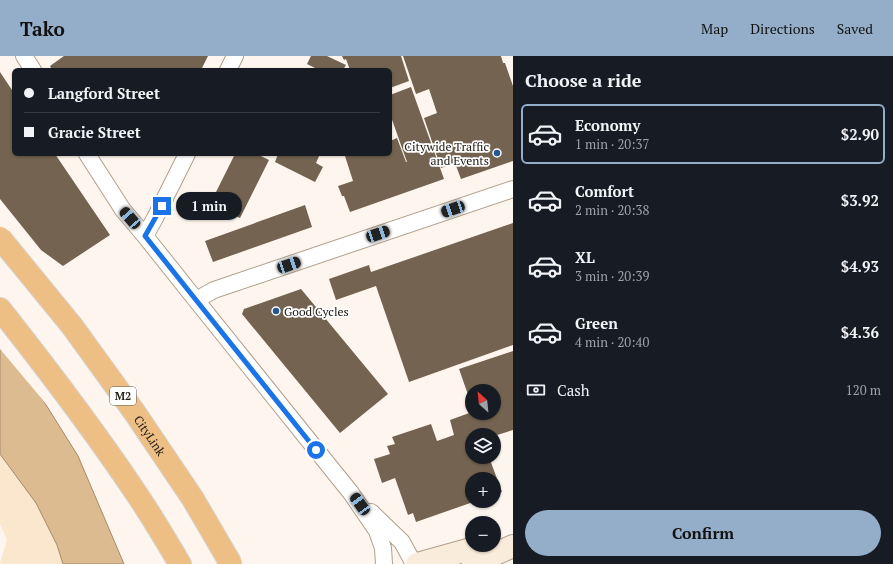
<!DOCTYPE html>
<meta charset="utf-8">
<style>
:root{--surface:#171b24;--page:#242831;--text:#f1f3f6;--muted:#9ea1a6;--line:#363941;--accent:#94adc8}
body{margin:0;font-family:"PT Serif",serif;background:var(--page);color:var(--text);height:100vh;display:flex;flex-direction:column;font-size:15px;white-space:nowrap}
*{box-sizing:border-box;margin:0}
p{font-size:13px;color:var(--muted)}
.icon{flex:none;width:22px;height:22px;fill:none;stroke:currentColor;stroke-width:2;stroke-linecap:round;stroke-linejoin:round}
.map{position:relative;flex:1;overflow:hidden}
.panel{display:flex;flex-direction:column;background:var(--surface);width:380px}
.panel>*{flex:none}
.guide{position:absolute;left:12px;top:12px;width:380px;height:88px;border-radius:6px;box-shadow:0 1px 3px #0004;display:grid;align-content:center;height:88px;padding:0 12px;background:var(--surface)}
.needle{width:26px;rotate:333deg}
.tools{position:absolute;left:465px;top:328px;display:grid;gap:8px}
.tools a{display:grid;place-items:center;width:36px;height:36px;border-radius:50%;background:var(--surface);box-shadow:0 1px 3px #0004;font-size:20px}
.end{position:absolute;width:18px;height:18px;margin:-9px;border:5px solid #1a73e8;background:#fff;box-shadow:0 0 0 2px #fff}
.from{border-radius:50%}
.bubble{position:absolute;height:28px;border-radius:14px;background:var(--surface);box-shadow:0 1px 3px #0004;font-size:13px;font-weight:800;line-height:28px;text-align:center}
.car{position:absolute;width:12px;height:24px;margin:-12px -6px;border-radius:5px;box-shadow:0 0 3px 1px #0007;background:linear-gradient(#222 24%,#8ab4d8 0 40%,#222 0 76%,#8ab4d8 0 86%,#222 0)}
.guide b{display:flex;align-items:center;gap:14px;height:38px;font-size:15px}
.guide b+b{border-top:1px solid var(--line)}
.guide i{width:10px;height:10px;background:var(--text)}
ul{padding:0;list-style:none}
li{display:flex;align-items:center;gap:12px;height:60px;margin:0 8px 6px;padding:0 4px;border:2px solid transparent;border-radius:6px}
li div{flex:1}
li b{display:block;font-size:15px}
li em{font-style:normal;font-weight:800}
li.selected{border-color:var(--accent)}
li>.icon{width:36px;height:36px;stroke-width:1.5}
h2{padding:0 12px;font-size:18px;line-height:48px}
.pay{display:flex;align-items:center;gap:10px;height:44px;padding:0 12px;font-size:15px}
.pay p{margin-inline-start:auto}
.primary-button{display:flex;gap:8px;margin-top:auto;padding:8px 12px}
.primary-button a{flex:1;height:46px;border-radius:24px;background:var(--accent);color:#111;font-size:16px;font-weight:800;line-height:46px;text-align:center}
header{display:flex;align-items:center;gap:24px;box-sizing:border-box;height:56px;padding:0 20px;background:var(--accent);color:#111}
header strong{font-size:19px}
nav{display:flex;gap:22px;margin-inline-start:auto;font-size:14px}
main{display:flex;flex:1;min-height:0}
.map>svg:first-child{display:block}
</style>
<header>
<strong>Tako</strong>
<nav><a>Map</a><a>Directions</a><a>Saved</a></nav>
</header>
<main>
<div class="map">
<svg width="513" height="508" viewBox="0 0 513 508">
<rect width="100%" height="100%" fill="#fef6ee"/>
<path fill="#fbe7ce" d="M 0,398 L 36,447 L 57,489 L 63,508 L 0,508 L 7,484 L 0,468 Z"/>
<path fill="#ddbb91" stroke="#a48a6a" d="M 0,288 L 43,344 L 78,400 L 124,508 L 63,508 L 57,489 L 36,447 L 0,398 Z"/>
<path fill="#fef6ee" d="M 0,286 L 45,342 L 57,361 L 0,293 Z"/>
<path fill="#736350" d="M 64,0 L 208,0 L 201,14 L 52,14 L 50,10 Z
M 311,0 L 327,0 L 346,9 L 343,14 L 319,14 L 307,8 Z
M 342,0 L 401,0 L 409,25 L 390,32 L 390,14 L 350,14 L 346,3 L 344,4 Z
M 403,0 L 501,0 L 503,7 L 505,7 L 513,30 L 513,105 L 461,123 L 455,107 L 441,112 L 424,62 L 437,57 L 429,33 L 416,38 Z
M 0,16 L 14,37 L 14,98 L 55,98 L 110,179 L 63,210 L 41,194 L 0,143 Z
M 411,31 L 444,123 L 350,156 L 344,140 L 342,140 L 338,130 L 353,125 L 345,100 L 352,98 L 390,98 L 390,85 L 397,82 L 406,106 L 407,106 L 390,58 L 390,39 Z
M 235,98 L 257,98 L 269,104 L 240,162 L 210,148 Z
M 278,98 L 320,98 L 316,107 L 323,111 L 315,126 L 275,106 Z
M 305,149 L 312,171 L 213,206 L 205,185 Z
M 513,167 L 513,289 L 409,326 L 376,230 L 336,244 L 329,223 L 369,209 L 371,216 Z
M 301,233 L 388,338 L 340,377 L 242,258 L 244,253 Z
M 513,295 L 513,374 L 494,380 L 494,379 L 472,379 L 472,401 L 489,401 L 502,436 L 494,439 L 494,423 L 472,423 L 472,445 L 476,445 L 416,466 L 413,457 L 408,459 L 395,422 L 382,427 L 374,403 L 390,398 L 387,390 L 395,388 L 392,381 L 431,368 L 437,385 L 454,379 L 450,364 L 472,356 L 494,357 L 494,335 L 472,335 L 472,350 L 459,313 Z"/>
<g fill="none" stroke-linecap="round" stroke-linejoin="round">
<g stroke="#b09f8b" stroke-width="18">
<path id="street" d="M 24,0 L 33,14
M 228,14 L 235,0
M 87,98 L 123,154 L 145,180 L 196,244 L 351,437 L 377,475 L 383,492 L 384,508
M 145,180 L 155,162 L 187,98
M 196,244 L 214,234 L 513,133
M 371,456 L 402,486 L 414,508"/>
</g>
<g stroke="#b09f8b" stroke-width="24">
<path id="secondary" d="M 417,508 L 485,489
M 473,508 L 513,490"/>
</g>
<g stroke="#d6d5d4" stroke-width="24">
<path id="highway" d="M 0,253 C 49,315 97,378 140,443 C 154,464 167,486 180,508"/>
</g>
<use href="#street" stroke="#fff" stroke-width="16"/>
<use href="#secondary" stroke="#faecda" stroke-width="22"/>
<use href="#highway" stroke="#edbf85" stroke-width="22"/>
<g stroke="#d6d5d4" stroke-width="24" stroke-linecap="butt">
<g id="highway-bridge">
<path id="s1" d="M 0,182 L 72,270 L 135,357 L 193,443 L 231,508"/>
</g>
</g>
<use href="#highway-bridge" stroke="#edbf85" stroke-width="22"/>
</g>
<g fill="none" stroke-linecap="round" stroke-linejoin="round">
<path stroke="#1a73e8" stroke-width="5" d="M 162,150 L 145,180 L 196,244 L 316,394"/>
</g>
<g fill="#235890" stroke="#fff" stroke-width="1.5">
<circle cx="497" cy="97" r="4"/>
<circle cx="276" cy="255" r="4"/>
</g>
<g text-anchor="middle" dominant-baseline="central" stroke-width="3.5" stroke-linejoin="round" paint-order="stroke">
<rect fill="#fff" stroke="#625d58" stroke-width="1" x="110" y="331" width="26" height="18" rx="3"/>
<g font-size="11" font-weight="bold" fill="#1e1810">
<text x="123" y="340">M2</text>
</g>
<g font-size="12" fill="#1e1810" stroke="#fff" text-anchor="end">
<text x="489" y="90">Citywide Traffic<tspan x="489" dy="14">and Events</tspan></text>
<text x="284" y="255" text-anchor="start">Good Cycles</text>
</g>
<g font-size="12" fill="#1e1810" stroke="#fff">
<text stroke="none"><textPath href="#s1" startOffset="248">CityLink</textPath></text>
</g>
</g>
</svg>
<div class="tools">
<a><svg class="needle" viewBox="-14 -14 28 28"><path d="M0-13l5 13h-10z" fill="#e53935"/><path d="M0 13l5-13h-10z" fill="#9ea1a6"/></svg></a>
<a><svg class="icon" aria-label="layers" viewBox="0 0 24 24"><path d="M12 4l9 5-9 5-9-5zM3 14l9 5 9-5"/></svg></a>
<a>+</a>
<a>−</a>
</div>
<i class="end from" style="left:316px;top:394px"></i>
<i class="end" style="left:162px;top:150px"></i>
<div class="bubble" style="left:176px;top:136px;width:66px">1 min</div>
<i class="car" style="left:453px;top:153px;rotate:251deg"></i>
<i class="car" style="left:130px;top:162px;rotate:319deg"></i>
<i class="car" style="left:378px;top:178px;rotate:71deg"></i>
<i class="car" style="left:289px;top:209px;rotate:71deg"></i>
<i class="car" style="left:360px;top:448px;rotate:324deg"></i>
<div class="guide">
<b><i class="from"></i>Langford Street</b>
<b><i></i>Gracie Street</b>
</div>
</div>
<section class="panel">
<h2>Choose a ride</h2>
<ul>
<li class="selected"><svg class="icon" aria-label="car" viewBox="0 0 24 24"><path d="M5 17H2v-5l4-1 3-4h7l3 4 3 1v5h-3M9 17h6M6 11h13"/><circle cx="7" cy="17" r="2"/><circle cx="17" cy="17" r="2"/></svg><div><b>Economy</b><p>1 min · 20:37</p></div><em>$2.90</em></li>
<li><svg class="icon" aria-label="car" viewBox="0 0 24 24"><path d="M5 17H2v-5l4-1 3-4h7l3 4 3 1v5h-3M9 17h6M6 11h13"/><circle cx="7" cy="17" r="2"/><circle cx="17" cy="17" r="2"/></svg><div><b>Comfort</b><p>2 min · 20:38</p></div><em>$3.92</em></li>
<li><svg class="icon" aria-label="car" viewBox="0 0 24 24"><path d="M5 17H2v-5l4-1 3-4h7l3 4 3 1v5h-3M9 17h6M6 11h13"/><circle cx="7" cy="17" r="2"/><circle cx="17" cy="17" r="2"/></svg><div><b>XL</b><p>3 min · 20:39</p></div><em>$4.93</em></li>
<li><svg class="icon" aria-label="car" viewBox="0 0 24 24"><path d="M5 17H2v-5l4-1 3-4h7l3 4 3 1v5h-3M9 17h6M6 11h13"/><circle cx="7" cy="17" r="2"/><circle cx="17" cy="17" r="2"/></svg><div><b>Green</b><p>4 min · 20:40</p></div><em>$4.36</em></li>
</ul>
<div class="pay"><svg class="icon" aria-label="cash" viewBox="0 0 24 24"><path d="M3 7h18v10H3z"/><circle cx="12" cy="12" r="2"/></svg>Cash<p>120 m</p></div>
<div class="primary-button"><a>Confirm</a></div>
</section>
</main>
